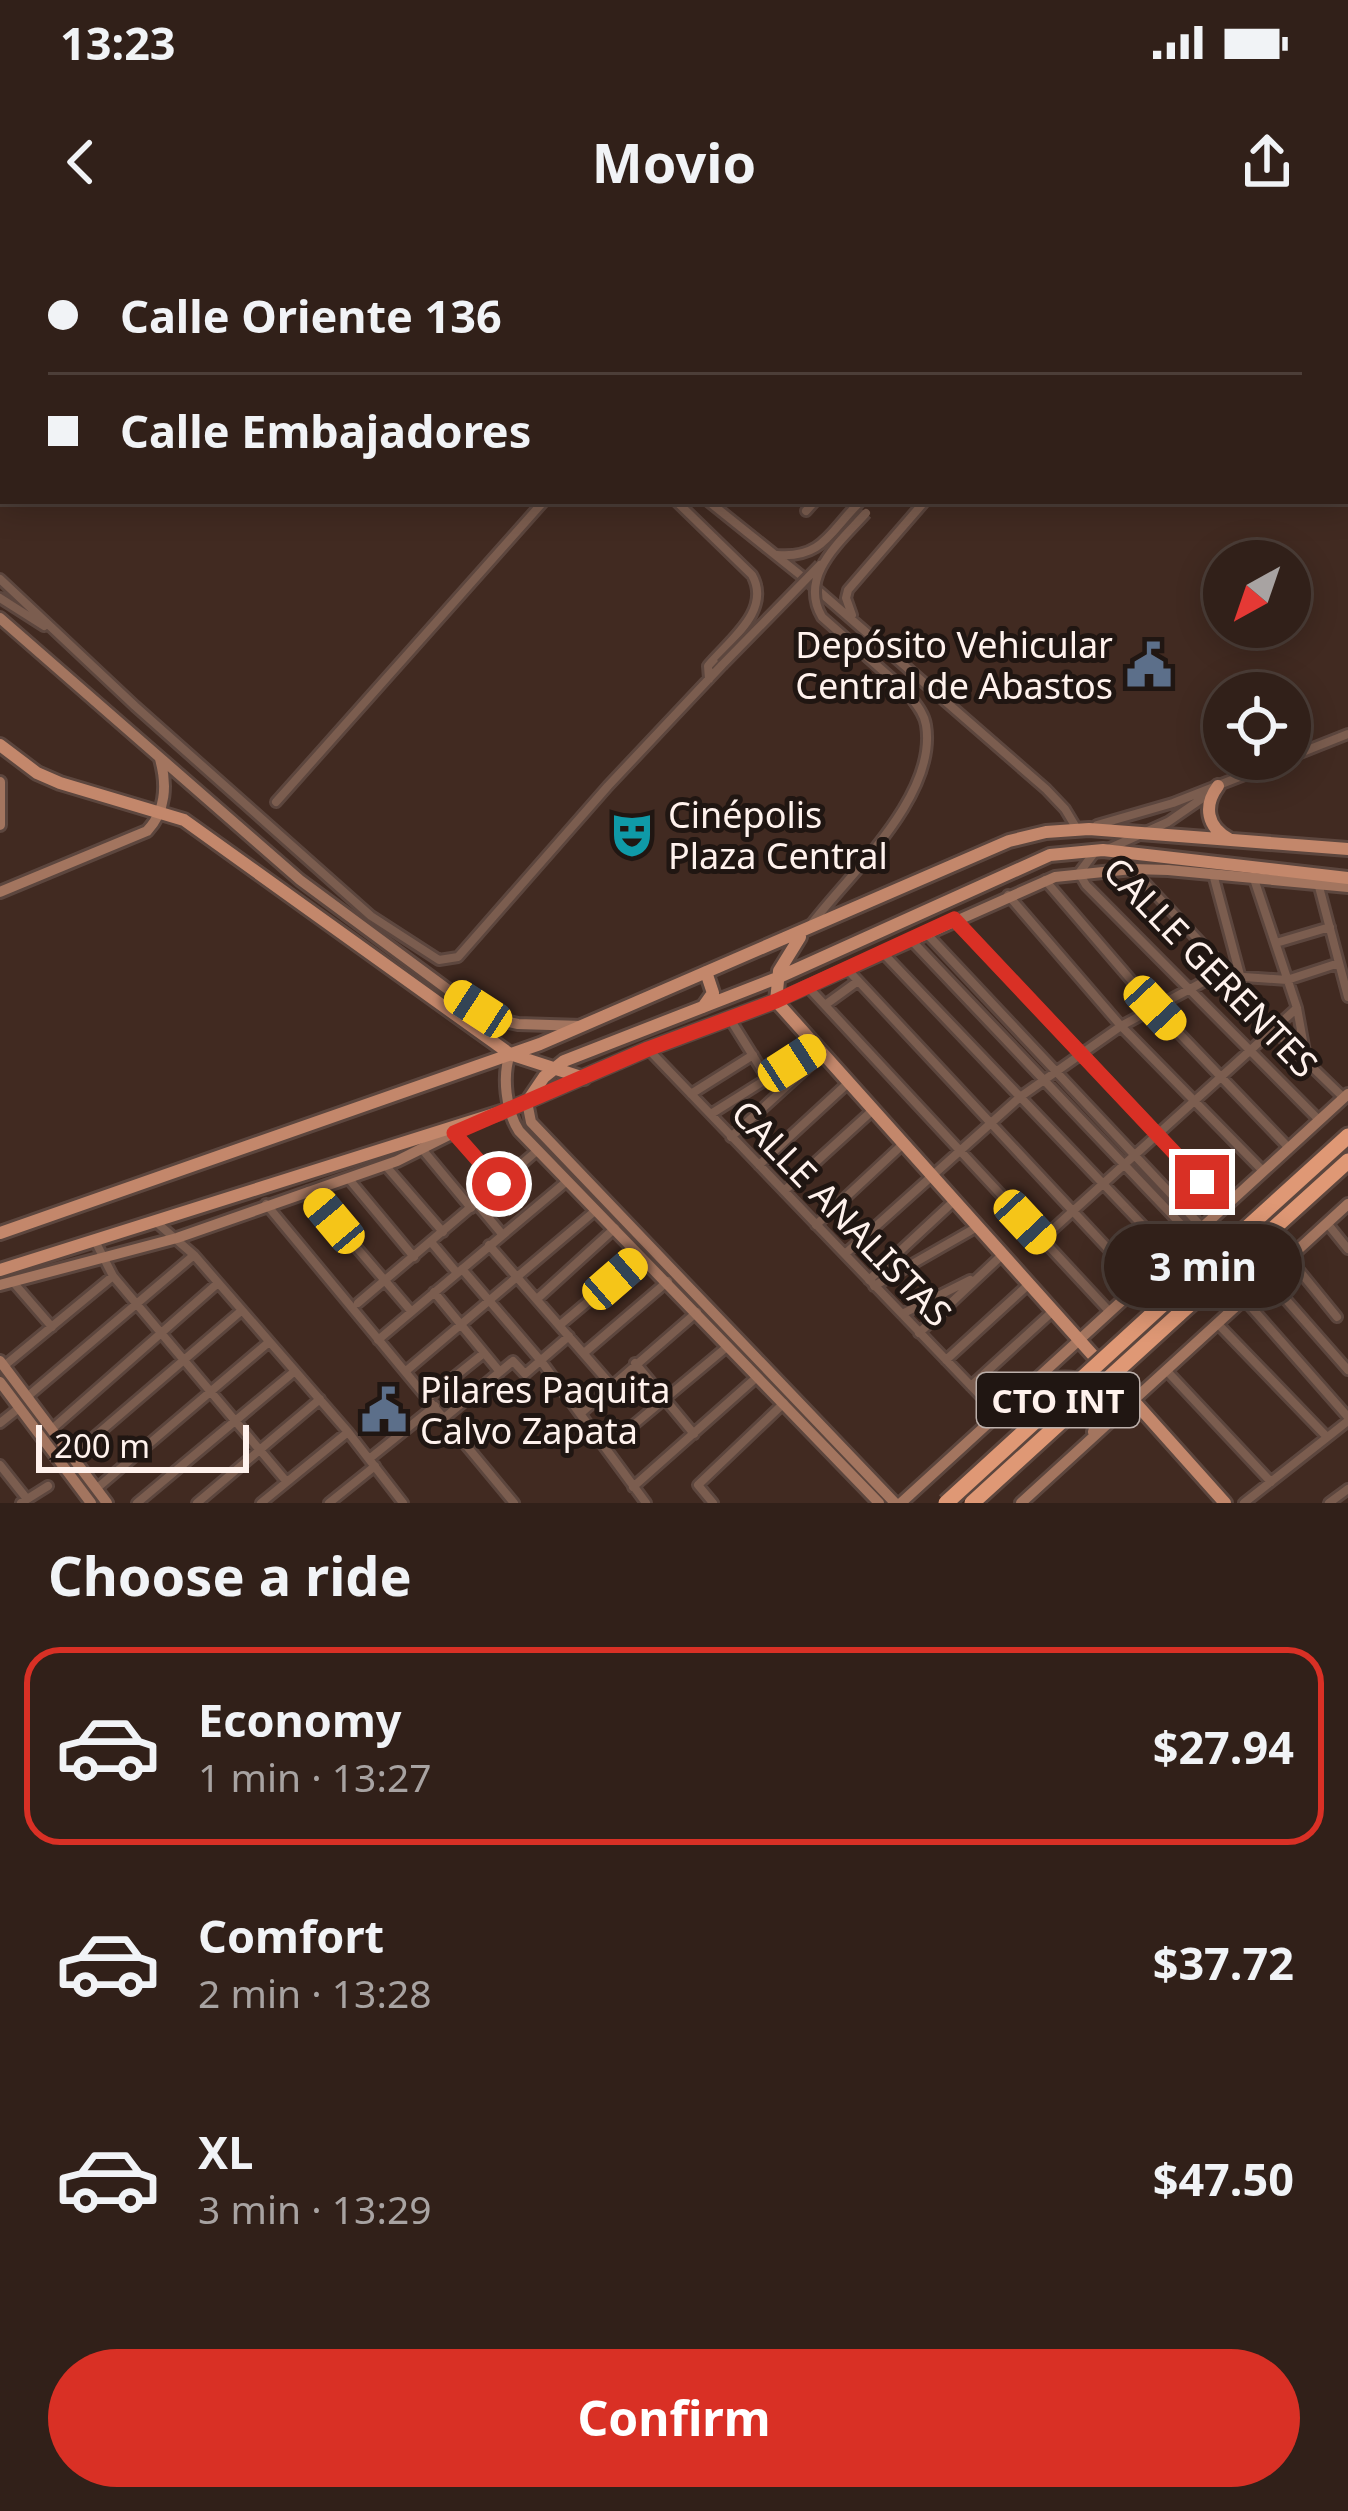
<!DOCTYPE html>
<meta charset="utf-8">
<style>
:root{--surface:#312019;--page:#392822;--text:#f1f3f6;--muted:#a8a3a2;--line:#4c3e38;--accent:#d93025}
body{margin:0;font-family:"Noto Sans",sans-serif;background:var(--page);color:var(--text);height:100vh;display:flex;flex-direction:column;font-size:45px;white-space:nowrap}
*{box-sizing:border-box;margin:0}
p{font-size:39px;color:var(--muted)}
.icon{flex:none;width:66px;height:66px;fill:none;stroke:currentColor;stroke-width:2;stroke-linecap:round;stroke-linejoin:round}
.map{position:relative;height:1263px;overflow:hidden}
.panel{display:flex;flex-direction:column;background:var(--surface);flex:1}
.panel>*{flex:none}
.hud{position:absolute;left:0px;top:0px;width:1350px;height:264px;box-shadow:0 6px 30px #0003,0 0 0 3px var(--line);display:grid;align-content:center;height:264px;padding:0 48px;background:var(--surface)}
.needle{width:78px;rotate:220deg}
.tools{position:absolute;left:1203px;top:300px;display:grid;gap:24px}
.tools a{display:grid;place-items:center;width:108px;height:108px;border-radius:50%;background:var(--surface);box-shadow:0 6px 30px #0003,0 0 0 3px var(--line);font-size:60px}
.scale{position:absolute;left:36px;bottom:30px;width:213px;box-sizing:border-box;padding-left:12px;border:6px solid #fff2ed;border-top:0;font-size:33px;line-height:42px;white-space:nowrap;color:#fff2ed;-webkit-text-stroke:9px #201612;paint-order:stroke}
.end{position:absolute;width:54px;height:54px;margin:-27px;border:15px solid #d93025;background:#fff;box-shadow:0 0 0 6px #fff}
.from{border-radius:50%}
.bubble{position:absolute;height:84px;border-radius:42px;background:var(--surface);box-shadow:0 6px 30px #0003,0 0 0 3px var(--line);font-size:39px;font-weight:700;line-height:84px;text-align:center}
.car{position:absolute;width:36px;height:72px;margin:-36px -18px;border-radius:15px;box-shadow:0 0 9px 3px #0007;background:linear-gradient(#f5c518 24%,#345 0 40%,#f5c518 0 76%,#345 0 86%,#f5c518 0)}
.hud b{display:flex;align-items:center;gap:42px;height:114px;font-size:45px}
.hud b+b{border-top:3px solid var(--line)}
.hud i{width:30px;height:30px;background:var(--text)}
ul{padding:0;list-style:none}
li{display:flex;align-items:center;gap:36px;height:198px;margin:0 24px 18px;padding:0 24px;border:6px solid transparent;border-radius:36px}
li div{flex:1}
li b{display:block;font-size:45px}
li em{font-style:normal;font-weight:700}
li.selected{border-color:var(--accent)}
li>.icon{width:108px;height:108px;stroke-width:1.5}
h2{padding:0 48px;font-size:54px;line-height:144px}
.action{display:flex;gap:24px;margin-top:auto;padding:24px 48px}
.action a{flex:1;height:138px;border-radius:72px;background:var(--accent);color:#fff;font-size:48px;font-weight:700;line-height:138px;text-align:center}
.status{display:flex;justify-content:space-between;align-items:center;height:84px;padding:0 60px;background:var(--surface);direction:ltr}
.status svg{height:33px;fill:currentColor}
header{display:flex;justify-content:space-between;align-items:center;height:156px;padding:0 48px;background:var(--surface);font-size:54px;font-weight:700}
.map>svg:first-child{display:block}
</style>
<div class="status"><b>13:23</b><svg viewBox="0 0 49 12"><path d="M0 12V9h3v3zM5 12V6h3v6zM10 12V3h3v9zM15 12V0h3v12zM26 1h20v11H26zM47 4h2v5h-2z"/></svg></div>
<header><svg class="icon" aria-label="back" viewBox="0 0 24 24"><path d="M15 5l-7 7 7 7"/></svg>Movio<svg class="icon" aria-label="share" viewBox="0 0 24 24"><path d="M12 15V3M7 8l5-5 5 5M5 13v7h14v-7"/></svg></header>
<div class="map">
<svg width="1348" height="1263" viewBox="0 0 1348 1263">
<rect width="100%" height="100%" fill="#412a21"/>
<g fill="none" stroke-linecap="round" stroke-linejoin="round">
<g stroke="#5c463e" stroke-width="14">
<path id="street" d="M 382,0 L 385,3
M 411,0 L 415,3
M 773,3 L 776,0
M 1042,3 L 1044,0
M 1096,3 L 1098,0
M 1153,3 L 1156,0
M 676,261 L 752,335 C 772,370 730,400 708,426 L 709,439
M 708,261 L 804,338 L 1046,549 L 1065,569 L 1077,589
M 806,271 L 815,261
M 777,315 C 824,319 831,289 861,261
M 0,339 L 135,466 L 371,676 L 439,720 L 458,717 L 608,546 L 722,425
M 0,358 L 44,386
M 852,375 L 846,358 L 848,350 L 925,261
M 1290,517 L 1348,494
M 276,562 L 544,261
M 1097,585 L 1173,563 L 1285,519
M 1108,609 L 1168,582 L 1210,553
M 1094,613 L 1079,633 L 1086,645 L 1319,880
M 1133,630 L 1229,733
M 1213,634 L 1240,735
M 1253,636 L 1297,768 L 1307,823
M 1045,640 L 1155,768 L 1289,908
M 1318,643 L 1348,757
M 1008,655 L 1121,786 L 1263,931
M 954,679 L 1225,966
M 810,686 C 849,634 938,556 926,485 C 924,472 914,462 907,452
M 928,695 L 1202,987
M 912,701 L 1192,996
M 1276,703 L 1330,687
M 882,712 L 1171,1015
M 847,729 L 1140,1043
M 808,747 L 1109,1071
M 825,765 L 858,741
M 730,779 L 767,838
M 1273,789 L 1344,858
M 649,810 L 998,1174
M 691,854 L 753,815
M 711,874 L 816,808
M 454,893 L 499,944
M 731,897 L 822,814
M 422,909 L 471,968
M 385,925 L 443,992
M 759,925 L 848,843
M 348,938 L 414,1017
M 308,951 L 411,1071
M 784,951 L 873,870
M 266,964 L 514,1263
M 477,964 L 502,994
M 156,982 L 194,1015 L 348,1192 L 403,1263
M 1327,983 L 1348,1009
M 816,985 L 903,904
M 94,999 L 113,1036 L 286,1241
M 1041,1000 L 1297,768
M 431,1002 L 457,1033
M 489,1005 L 611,1145
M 845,1014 L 1020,857 L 1121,786 L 1216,735 L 1287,740 L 1339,723
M 1289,1018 L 1337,1077
M 462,1029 L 541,1121 L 646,1263
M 1267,1038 L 1348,1130
M 869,1040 L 954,961
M 13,1042 L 52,1087
M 874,1046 L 977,987
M 434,1052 L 500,1132
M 537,1059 L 615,988
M 1244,1059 L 1348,1177
M 358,1063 L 538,910
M 902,1074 L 970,1040
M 1217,1083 L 1327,1197
M 560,1085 L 641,1017
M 919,1093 L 1002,1015
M 378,1100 L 567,941
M 584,1113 L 668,1041
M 946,1120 L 1029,1044
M 635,1123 L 694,1194
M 4,1126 L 113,1036
M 1166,1130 L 1271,1242
M 406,1131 L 596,970
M 971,1146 L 1053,1071
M 27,1157 L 194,1015
M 428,1158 L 484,1113
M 581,1173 L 697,1072
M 444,1178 L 513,1121 L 525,1134 L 569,1096
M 0,1183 L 19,1168
M 52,1189 L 218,1043
M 606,1208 L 728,1106
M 72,1216 L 241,1071
M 369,1219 L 435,1166
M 0,1225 L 27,1259
M 633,1247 L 757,1137
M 96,1249 L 269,1102
M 21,1263 L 48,1246
M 137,1263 L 295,1131
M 197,1263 L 320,1159
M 261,1263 L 348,1192
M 329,1263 L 375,1226
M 713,1263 L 698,1245 L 784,1163
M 1244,1263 L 1348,1181
M 1329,1263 L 1348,1249"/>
</g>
<g stroke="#5c463e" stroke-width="16">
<path id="secondary" d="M 0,378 L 300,640 L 454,754 L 500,780 L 518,784 L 582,786
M 0,542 L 0,585
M 0,652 L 147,591 C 166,571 167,544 160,519
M 776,761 L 1055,637 L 1132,629 L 1168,630 L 1348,647
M 510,814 C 502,836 506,871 519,891 L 879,1263
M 527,862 L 531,882 L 895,1263
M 0,1045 L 177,998 L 397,921 L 467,886
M 0,1121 L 107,1263
M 1037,1141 C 1065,1135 1090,1132 1100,1165 L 1093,1192
M 0,1142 L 91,1263
M 901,1263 L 1348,854
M 1021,1263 L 1348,964"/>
</g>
<g stroke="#5c463e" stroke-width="18">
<path id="primary" d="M 0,505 L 37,533 L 60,543 L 184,580 L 510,814 L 584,838
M 1218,546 C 1203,566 1207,587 1229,599
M 800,697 L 779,731 L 776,761 L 1225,1263
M 703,767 L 713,753 L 706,732
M 527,862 L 544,837 L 564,821 L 777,738 L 1050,615 L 1103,610 L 1348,638
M 0,993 L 540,804 L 1009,601 L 1046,592 L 1089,589 L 1348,609
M 0,1030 L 507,870 L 648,809 L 776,761"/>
</g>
<g stroke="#5c463e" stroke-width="21">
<path id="highway" d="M 1171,1057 L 1348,896
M 1178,1075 L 1348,921"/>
</g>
<use href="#street" stroke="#7b5d4f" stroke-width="8"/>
<use href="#secondary" stroke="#a3755f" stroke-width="10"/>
<use href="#primary" stroke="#c3876b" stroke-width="12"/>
<use href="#highway" stroke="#df9875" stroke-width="15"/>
<g stroke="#5c463e" stroke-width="14" stroke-linecap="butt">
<path id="street-bridge" d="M 866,273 C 840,302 798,336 822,377 L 907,452
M 722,425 L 820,325"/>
</g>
<g stroke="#5c463e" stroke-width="21" stroke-linecap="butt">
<path id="highway-bridge" d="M 946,1263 L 1171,1057
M 972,1263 L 1178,1075"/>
</g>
<use href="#street-bridge" stroke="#7b5d4f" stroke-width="8"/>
<use href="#highway-bridge" stroke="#df9875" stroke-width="15"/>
</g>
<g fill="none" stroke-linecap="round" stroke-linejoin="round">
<path stroke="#d93025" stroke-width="15" d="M 499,944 L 454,893 L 648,809 L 776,761 L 954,679 L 1202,942"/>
</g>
<defs>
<g id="civic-bare" transform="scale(3.6)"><path d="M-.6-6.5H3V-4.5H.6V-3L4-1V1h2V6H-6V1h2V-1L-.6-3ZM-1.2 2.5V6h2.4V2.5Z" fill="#5c6f8a" stroke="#201612" stroke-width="2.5" paint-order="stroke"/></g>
<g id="theatre-bare" transform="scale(3.6)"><path d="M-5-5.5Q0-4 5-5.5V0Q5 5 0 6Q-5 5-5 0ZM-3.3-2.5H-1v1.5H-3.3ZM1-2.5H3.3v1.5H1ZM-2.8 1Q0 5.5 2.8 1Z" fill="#0f9aa8" stroke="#201612" stroke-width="2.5" paint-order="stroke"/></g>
</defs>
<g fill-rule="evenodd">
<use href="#civic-bare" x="1149" y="425"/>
<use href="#theatre-bare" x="632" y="595"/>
<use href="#civic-bare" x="384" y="1170"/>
</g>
<g text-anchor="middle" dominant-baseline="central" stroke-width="10" stroke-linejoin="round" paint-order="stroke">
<rect fill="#201612" stroke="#bcb0ab" stroke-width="3" x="977" y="1133" width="162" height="54" rx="9"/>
<g font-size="33" font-weight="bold" fill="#fff2ed">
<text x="1058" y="1160">CTO INT</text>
</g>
<g font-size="36" fill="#fff2ed" stroke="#201612" text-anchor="start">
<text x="1113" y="404" text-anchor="end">Depósito Vehicular<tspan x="1113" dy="41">Central de Abastos</tspan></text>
<text x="668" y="574">Cinépolis<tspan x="668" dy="41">Plaza Central</tspan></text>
<text x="420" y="1149">Pilares Paquita<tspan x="420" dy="41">Calvo Zapata</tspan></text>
</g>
<g font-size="36" fill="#fff2ed" stroke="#201612">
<text transform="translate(1211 727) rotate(46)">CALLE GERENTES</text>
<text transform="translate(842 973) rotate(46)">CALLE ANALISTAS</text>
</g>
</g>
</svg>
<div class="tools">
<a><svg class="needle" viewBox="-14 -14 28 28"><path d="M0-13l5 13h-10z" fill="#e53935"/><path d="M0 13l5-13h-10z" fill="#a8a3a2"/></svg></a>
<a><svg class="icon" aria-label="locate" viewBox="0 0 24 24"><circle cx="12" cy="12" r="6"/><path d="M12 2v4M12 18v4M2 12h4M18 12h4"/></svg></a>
</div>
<div class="scale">200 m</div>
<i class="end from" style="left:499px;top:944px"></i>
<i class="end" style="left:1202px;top:942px"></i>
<div class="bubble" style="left:1104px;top:984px;width:198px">3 min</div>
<i class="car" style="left:1155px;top:768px;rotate:137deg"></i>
<i class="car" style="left:478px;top:769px;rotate:303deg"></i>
<i class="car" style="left:792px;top:823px;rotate:57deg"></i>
<i class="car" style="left:334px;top:981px;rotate:320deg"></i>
<i class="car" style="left:1025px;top:982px;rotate:137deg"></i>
<i class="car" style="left:615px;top:1039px;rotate:49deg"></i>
<div class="hud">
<b><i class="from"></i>Calle Oriente 136</b>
<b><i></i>Calle Embajadores</b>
</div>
</div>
<section class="panel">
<h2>Choose a ride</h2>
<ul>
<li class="selected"><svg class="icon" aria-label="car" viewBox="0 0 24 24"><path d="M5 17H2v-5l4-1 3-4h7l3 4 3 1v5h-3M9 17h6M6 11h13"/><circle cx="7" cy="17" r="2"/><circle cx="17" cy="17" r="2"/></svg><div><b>Economy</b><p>1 min · 13:27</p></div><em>$27.94</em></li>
<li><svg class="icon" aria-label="car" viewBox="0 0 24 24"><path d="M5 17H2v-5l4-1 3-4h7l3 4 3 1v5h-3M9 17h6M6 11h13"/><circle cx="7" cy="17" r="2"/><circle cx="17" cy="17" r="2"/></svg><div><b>Comfort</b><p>2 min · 13:28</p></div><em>$37.72</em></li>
<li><svg class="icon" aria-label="car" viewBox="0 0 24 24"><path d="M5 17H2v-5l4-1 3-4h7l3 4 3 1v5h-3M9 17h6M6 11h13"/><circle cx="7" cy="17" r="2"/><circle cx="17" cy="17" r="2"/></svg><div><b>XL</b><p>3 min · 13:29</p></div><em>$47.50</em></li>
</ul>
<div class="action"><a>Confirm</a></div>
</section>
